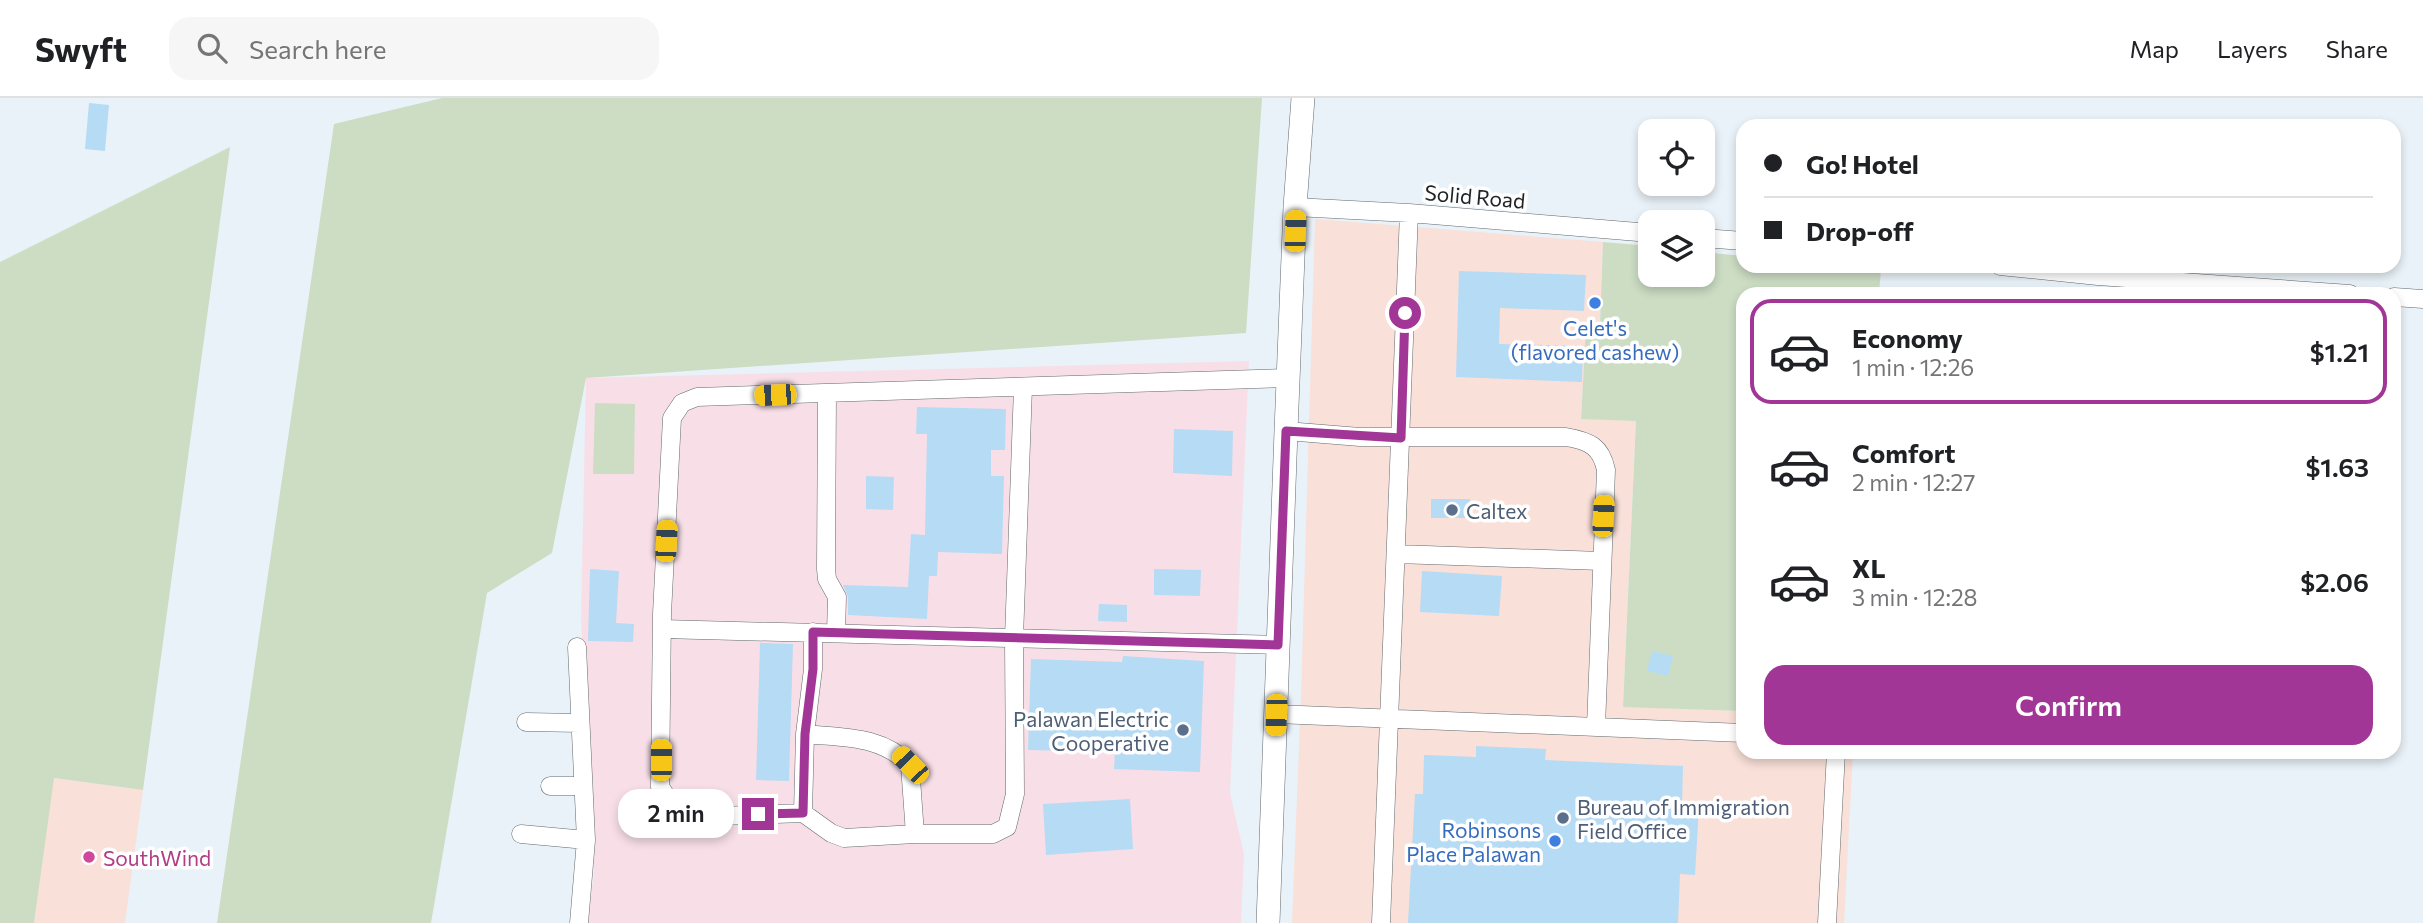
<!DOCTYPE html>
<meta charset="utf-8">
<style>
:root{--surface:#fff;--page:#f6f6f6;--text:#202124;--muted:#757577;--line:#e0e0e0;--accent:#a23696}
body{margin:0;font-family:Commissioner,sans-serif;background:var(--page);color:var(--text);height:100vh;display:flex;flex-direction:column;font-size:26px;white-space:nowrap}
*{box-sizing:border-box;margin:0}
p{font-size:23px;color:var(--muted)}
.icon{flex:none;width:38px;height:38px;fill:none;stroke:currentColor;stroke-width:2;stroke-linecap:round;stroke-linejoin:round}
.map{position:relative;flex:1;overflow:hidden}
.details{position:absolute;left:1736px;top:189px;width:665px;height:472px;display:flex;flex-direction:column;background:var(--surface);border-radius:21px;box-shadow:0 4px 10px #0003}
.details>*{flex:none}
.guide{position:absolute;left:1736px;top:21px;width:665px;height:154px;border-radius:21px;box-shadow:0 4px 10px #0003;display:grid;align-content:center;height:154px;padding:0 28px;background:var(--surface)}
.fabs{position:absolute;left:1638px;top:21px;display:grid;gap:14px}
.fabs a{display:grid;place-items:center;width:77px;height:77px;border-radius:14px;background:var(--surface);box-shadow:0 4px 10px #0003;font-size:35px}
.end{position:absolute;width:32px;height:32px;margin:-16px;border:9px solid #a23696;background:#fff;box-shadow:0 0 0 4px #fff}
.from{border-radius:50%}
.bubble{position:absolute;height:49px;border-radius:21px;background:var(--surface);box-shadow:0 4px 10px #0003;font-size:23px;font-weight:600;line-height:49px;text-align:center}
.car{position:absolute;width:21px;height:42px;margin:-21px -10px;border-radius:9px;box-shadow:0 0 5px 2px #0007;background:linear-gradient(#f5c518 24%,#345 0 40%,#f5c518 0 76%,#345 0 86%,#f5c518 0)}
.guide b{display:flex;align-items:center;gap:24px;height:66px;font-size:26px}
.guide b+b{border-top:2px solid var(--line)}
.guide i{width:18px;height:18px;background:var(--text)}
ul{padding:12px 0 0;list-style:none}
li{display:flex;align-items:center;gap:21px;height:105px;margin:0 14px 10px;padding:0 14px;border:4px solid transparent;border-radius:21px}
li div{flex:1}
li b{display:block;font-size:26px}
li em{font-style:normal;font-weight:600}
li.active{border-color:var(--accent)}
li>.icon{width:63px;height:63px;stroke-width:1.5}
.button{display:flex;gap:14px;margin-top:auto;padding:14px 28px}
.button a{flex:1;height:80px;border-radius:21px;background:var(--accent);color:#fff;font-size:28px;font-weight:600;line-height:80px;text-align:center}
header{display:flex;align-items:center;gap:42px;box-sizing:border-box;height:98px;padding:0 35px;background:var(--surface);border-bottom:2px solid var(--line)}
header strong{font-size:33px}
nav{display:flex;gap:38px;margin-inline-start:auto;font-size:24px}
.search{width:490px;height:63px;background:var(--page);display:flex;align-items:center;gap:18px;box-sizing:border-box;padding:0 24px;border-radius:21px;color:var(--muted);font-size:26px}
.map>svg:first-child{display:block}
</style>
<header>
<strong>Swyft</strong>
<div class="search"><svg class="icon" aria-label="search" viewBox="0 0 24 24"><circle cx="10" cy="10" r="6"/><path d="M15 15l6 6"/></svg>Search here</div>
<nav><a>Map</a><a>Layers</a><a>Share</a></nav>
</header>
<div class="map">
<svg width="2423" height="825" viewBox="0 0 2423 825">
<rect width="100%" height="100%" fill="#e9f2f8"/>
<path fill="#f9e0d8" d="M 1315,121 L 1603,144 L 1600,228 L 1586,228 L 1581,320 L 1636,323 L 1623,608 L 1743,613 L 1743,654 L 1853,655 L 1844,825 L 1292,825 L 1301,598 Z
M 53,680 L 143,692 L 125,825 L 34,825 Z"/>
<path fill="#f8dfe7" d="M 1249,263 L 1230,695 L 1244,756 L 1241,825 L 586,825 L 594,778 L 581,520 L 586,280 Z"/>
<path fill="#ccddc4" d="M 442,0 L 1262,0 L 1246,235 L 586,280 L 552,455 L 487,495 L 431,825 L 217,825 L 334,26 Z
M 230,49 L 143,692 L 54,680 L 34,825 L 0,825 L 0,164 Z
M 1603,144 L 1650,148 L 1650,177 L 1703,177 L 1703,154 L 1743,158 L 1743,168 L 1850,168 L 1881,171 L 1879,196 L 1743,196 L 1743,613 L 1623,609 L 1636,323 L 1581,321 L 1586,228 L 1600,227 Z
M 595,305 L 635,306 L 634,376 L 593,376 Z"/>
<path fill="#b6dbf5" d="M 89,5 L 109,7 L 105,53 L 85,51 Z
M 1459,173 L 1586,177 L 1584,213 L 1500,210 L 1499,246 L 1583,248 L 1582,284 L 1456,279 Z
M 917,309 L 1006,311 L 1005,352 L 991,352 L 991,378 L 1004,378 L 1002,456 L 938,454 L 937,478 L 929,478 L 927,521 L 848,517 L 848,499 L 843,487 L 908,489 L 911,436 L 925,437 L 927,336 L 916,336 Z
M 1174,331 L 1233,333 L 1232,378 L 1173,375 Z
M 866,378 L 894,379 L 893,412 L 866,411 Z
M 1431,401 L 1470,401 L 1470,420 L 1431,420 Z
M 590,471 L 619,473 L 616,525 L 634,526 L 633,544 L 588,543 Z
M 1154,471 L 1201,472 L 1200,498 L 1154,497 Z
M 1422,473 L 1502,478 L 1499,518 L 1420,514 Z
M 1099,506 L 1127,507 L 1127,524 L 1098,523 Z
M 760,545 L 793,546 L 789,683 L 756,682 Z
M 1652,553 L 1673,558 L 1668,578 L 1647,573 Z
M 1123,558 L 1204,563 L 1200,674 L 1114,671 L 1115,654 L 1028,652 L 1031,561 L 1122,564 Z
M 1476,648 L 1546,651 L 1545,662 L 1683,668 L 1682,709 L 1699,709 L 1695,777 L 1680,776 L 1678,825 L 1408,825 L 1415,696 L 1423,696 L 1424,657 L 1476,659 Z
M 1130,701 L 1133,751 L 1046,757 L 1043,706 Z"/>
<g fill="none" stroke-linecap="round" stroke-linejoin="round">
<g stroke="#62696e" stroke-width="19">
<path id="minor" d="M 1295,109 L 1409,115 L 1650,135
M 1703,140 L 1743,143
M 2000,168 L 2098,178 L 2350,196
M 2394,199 L 2423,201
M 1023,289 L 1014,540 L 1015,696 L 1007,729 L 993,736 L 915,736 L 844,740 L 831,735 L 803,715 L 691,719 L 675,712 L 660,689 L 662,516 L 672,320 L 682,305 L 697,299 L 1289,280
M 827,295 L 826,471 L 827,481 L 837,499 L 836,535
M 1286,333 L 1360,339 L 1566,339 C 1589,343 1601,348 1606,372 L 1596,629
M 1397,456 L 1601,463
M 662,531 L 1278,547
M 577,549 L 586,742 L 579,825
M 1276,616 L 1743,635
M 526,624 L 580,625
M 805,636 C 844,640 881,637 910,667 L 915,736
M 550,688 L 583,688
M 803,715 L 805,636 L 813,571 L 813,534
M 521,736 L 586,742
M 1381,825 L 1409,115
M 1827,825 L 1836,654"/>
</g>
<g stroke="#62696e" stroke-width="24">
<path id="major" d="M 1268,825 L 1286,333 L 1295,109 L 1303,0"/>
</g>
<use href="#minor" stroke="#fff" stroke-width="18"/>
<use href="#major" stroke="#fff" stroke-width="23"/>
</g>
<g fill="none" stroke-linecap="round" stroke-linejoin="round">
<path stroke="#a23696" stroke-width="9" d="M 758,716 L 803,715 L 805,636 L 813,571 L 813,534 L 1278,547 L 1286,333 L 1401,340 L 1405,215"/>
</g>
<g fill="#3f7fe0" stroke="#fefefe" stroke-width="2.5">
<circle cx="1595" cy="205" r="7"/>
<circle cx="1555" cy="743" r="7"/>
</g>
<g fill="#5c6f8a" stroke="#fefefe" stroke-width="2.5">
<circle cx="1452" cy="412" r="7"/>
<circle cx="1183" cy="632" r="7"/>
<circle cx="1563" cy="720" r="7"/>
</g>
<circle fill="#d1479c" stroke="#fefefe" stroke-width="2.5" cx="89" cy="759" r="7"/>
<g text-anchor="middle" dominant-baseline="central" stroke-width="7" stroke-linejoin="round" paint-order="stroke">
<g font-size="21" fill="#212426" stroke="#fefefe">
<text transform="translate(1475 98) rotate(5)">Solid Road</text>
</g>
<g font-size="21" fill="#366cbe" stroke="#fefefe">
<text x="1595" y="229">Celet's<tspan x="1595" dy="24">(flavored cashew)</tspan></text>
<text x="1541" y="731" text-anchor="end">Robinsons<tspan x="1541" dy="24">Place Palawan</tspan></text>
</g>
<g font-size="21" fill="#4e5e75" stroke="#fefefe" text-anchor="start">
<text x="1466" y="412">Caltex</text>
<text x="1169" y="620" text-anchor="end">Palawan Electric<tspan x="1169" dy="24">Cooperative</tspan></text>
<text x="1577" y="708">Bureau of Immigration<tspan x="1577" dy="24">Field Office</tspan></text>
</g>
<g font-size="21" fill="#b23c85" stroke="#fefefe" text-anchor="start">
<text x="103" y="759">SouthWind</text>
</g>
</g>
</svg>
<div class="fabs">
<a><svg class="icon" aria-label="locate" viewBox="0 0 24 24"><circle cx="12" cy="12" r="6"/><path d="M12 2v4M12 18v4M2 12h4M18 12h4"/></svg></a>
<a><svg class="icon" aria-label="layers" viewBox="0 0 24 24"><path d="M12 4l9 5-9 5-9-5zM3 14l9 5 9-5"/></svg></a>
</div>
<i class="end from" style="left:1405px;top:215px"></i>
<i class="end" style="left:758px;top:716px"></i>
<div class="bubble" style="left:618px;top:691px;width:116px">2 min</div>
<i class="car" style="left:1295px;top:133px;rotate:2deg"></i>
<i class="car" style="left:775px;top:297px;rotate:268deg"></i>
<i class="car" style="left:1603px;top:418px;rotate:3deg"></i>
<i class="car" style="left:666px;top:443px;rotate:3deg"></i>
<i class="car" style="left:1276px;top:617px;rotate:182deg"></i>
<i class="car" style="left:661px;top:662px;rotate:0deg"></i>
<i class="car" style="left:910px;top:667px;rotate:316deg"></i>
<div class="guide">
<b><i class="from"></i>Go! Hotel</b>
<b><i></i>Drop-off</b>
</div>
<section class="details">
<ul>
<li class="active"><svg class="icon" aria-label="car" viewBox="0 0 24 24"><path d="M5 17H2v-5l4-1 3-4h7l3 4 3 1v5h-3M9 17h6M6 11h13"/><circle cx="7" cy="17" r="2"/><circle cx="17" cy="17" r="2"/></svg><div><b>Economy</b><p>1 min · 12:26</p></div><em>$1.21</em></li>
<li><svg class="icon" aria-label="car" viewBox="0 0 24 24"><path d="M5 17H2v-5l4-1 3-4h7l3 4 3 1v5h-3M9 17h6M6 11h13"/><circle cx="7" cy="17" r="2"/><circle cx="17" cy="17" r="2"/></svg><div><b>Comfort</b><p>2 min · 12:27</p></div><em>$1.63</em></li>
<li><svg class="icon" aria-label="car" viewBox="0 0 24 24"><path d="M5 17H2v-5l4-1 3-4h7l3 4 3 1v5h-3M9 17h6M6 11h13"/><circle cx="7" cy="17" r="2"/><circle cx="17" cy="17" r="2"/></svg><div><b>XL</b><p>3 min · 12:28</p></div><em>$2.06</em></li>
</ul>
<div class="button"><a>Confirm</a></div>
</section>
</div>
